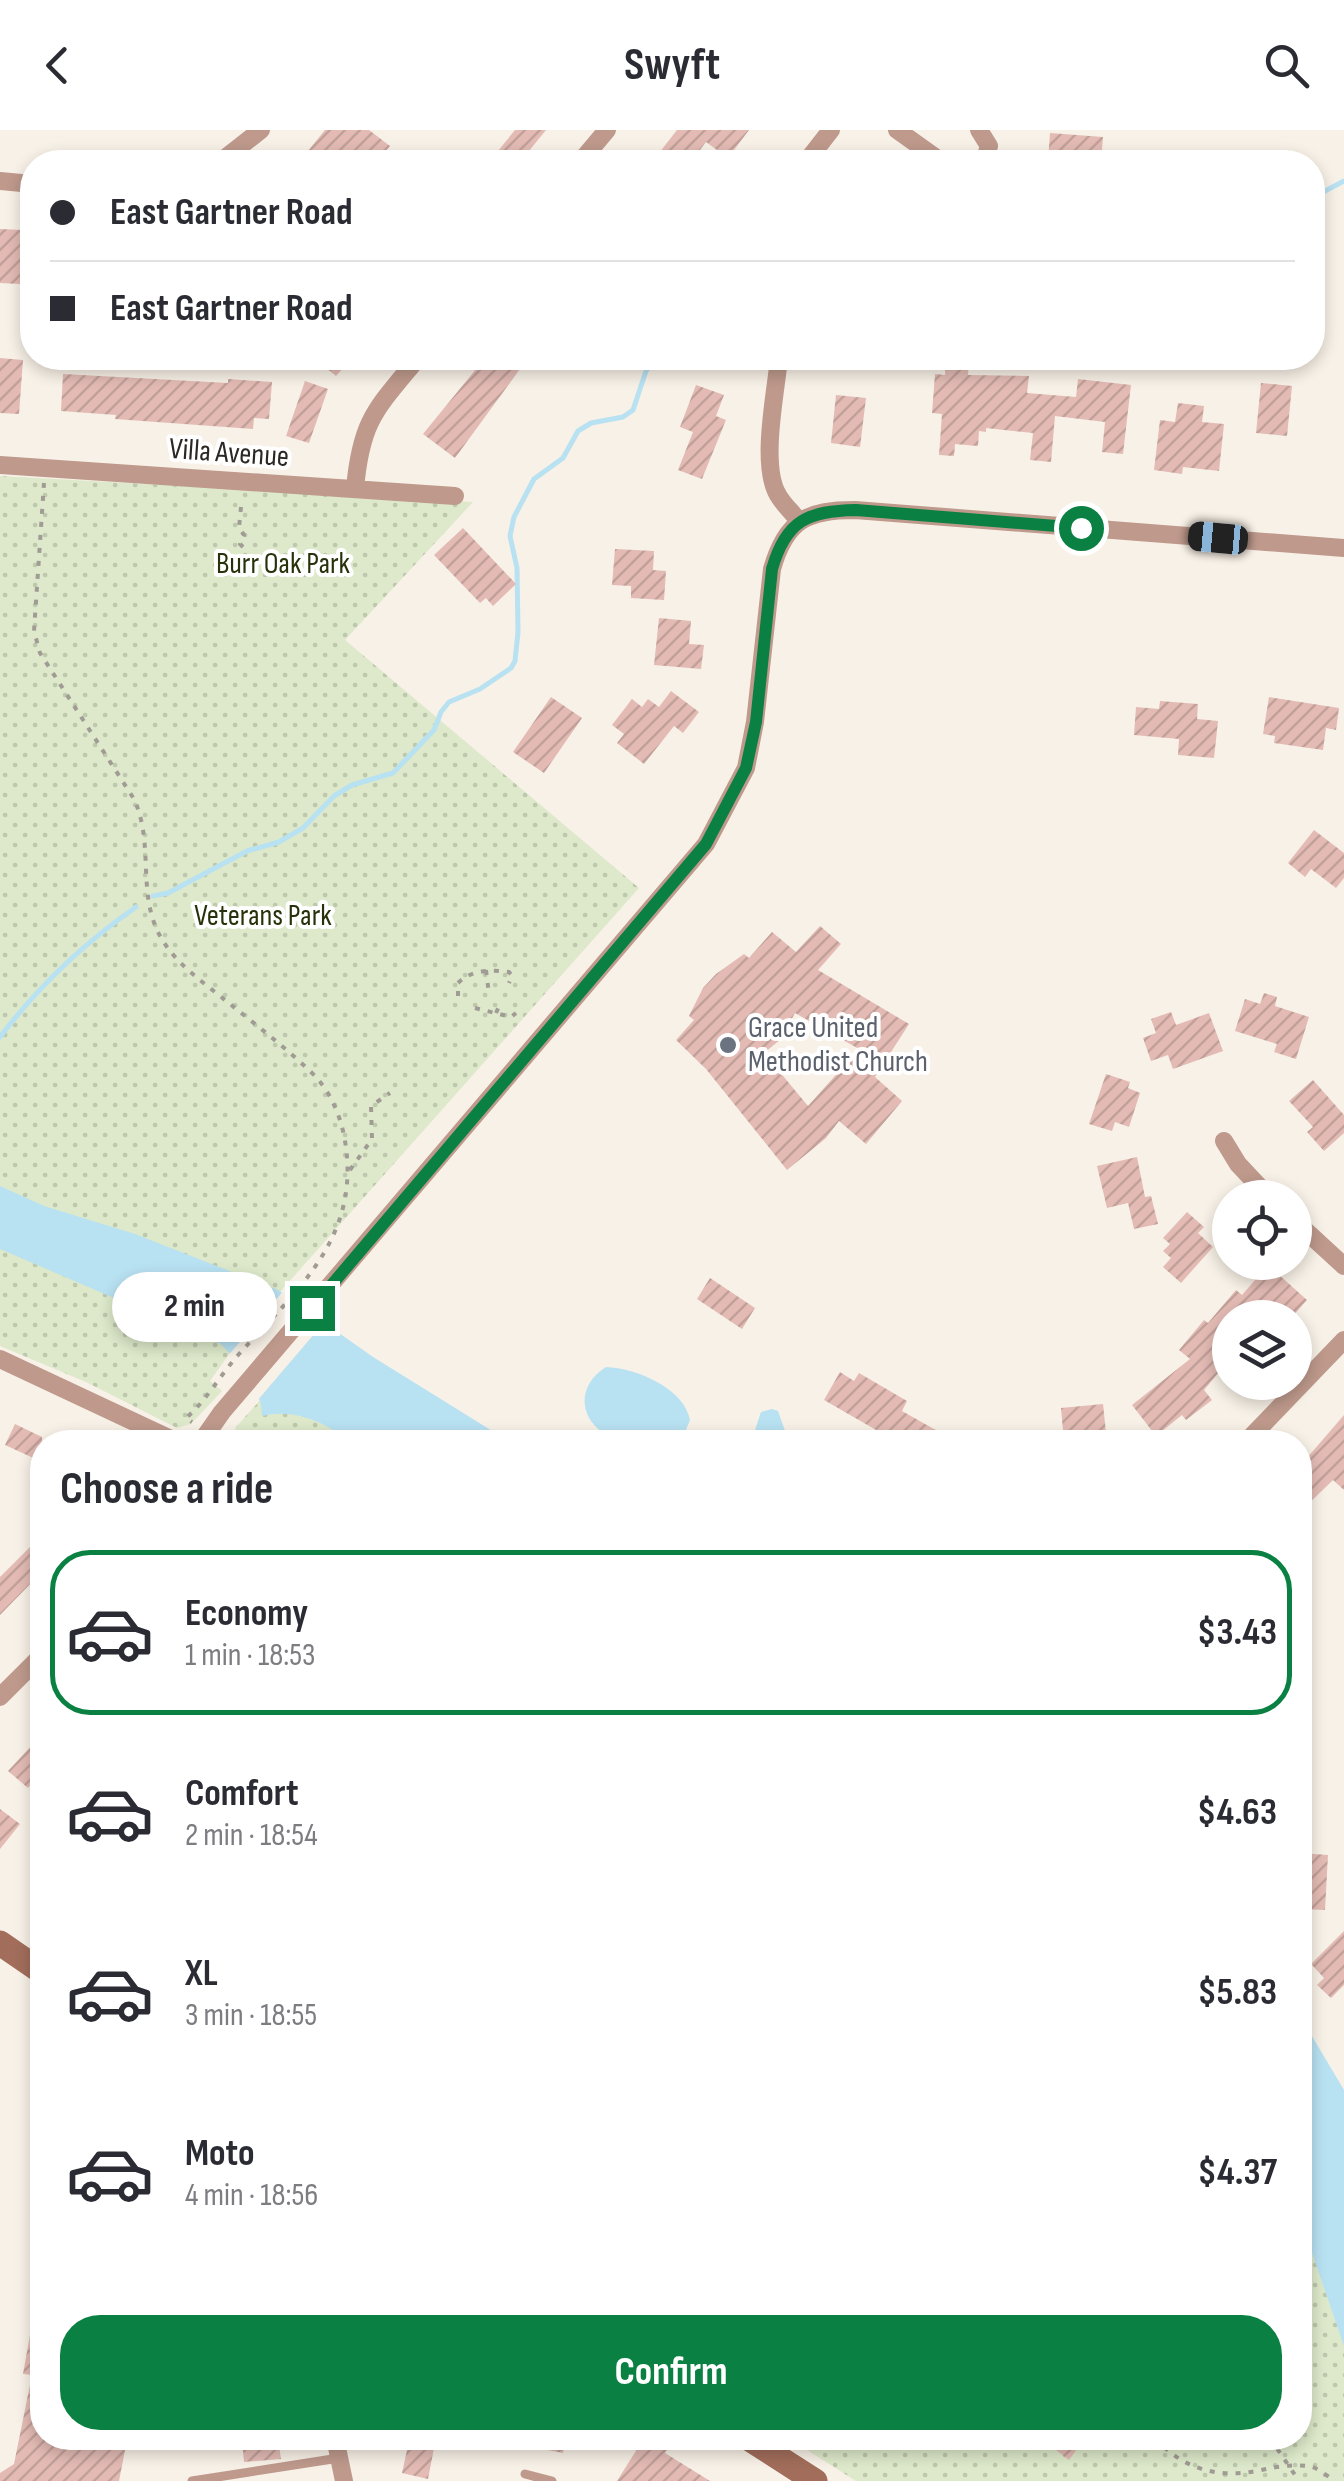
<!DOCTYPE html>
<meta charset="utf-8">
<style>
:root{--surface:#fff;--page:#f2f2f3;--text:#2b2b33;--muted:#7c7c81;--line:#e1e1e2;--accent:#0b8043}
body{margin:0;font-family:"Sofia Sans Condensed",sans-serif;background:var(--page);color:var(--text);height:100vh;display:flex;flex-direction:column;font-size:38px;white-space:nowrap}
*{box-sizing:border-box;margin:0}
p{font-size:32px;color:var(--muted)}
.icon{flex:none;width:55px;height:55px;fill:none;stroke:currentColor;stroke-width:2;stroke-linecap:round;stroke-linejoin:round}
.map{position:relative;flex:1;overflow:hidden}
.side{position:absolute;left:30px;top:1300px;width:1282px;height:1020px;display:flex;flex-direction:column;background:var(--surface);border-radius:40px;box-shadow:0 5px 15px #0003}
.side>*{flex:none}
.banner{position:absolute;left:20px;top:20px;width:1305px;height:220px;border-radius:40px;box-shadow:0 5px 15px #0003;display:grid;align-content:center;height:220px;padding:0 30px;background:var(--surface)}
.fabs{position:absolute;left:1212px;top:1050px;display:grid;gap:20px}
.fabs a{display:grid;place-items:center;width:100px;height:100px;border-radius:50%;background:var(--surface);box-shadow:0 5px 15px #0003;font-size:50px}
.end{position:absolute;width:45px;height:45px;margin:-22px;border:12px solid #0b8043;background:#fff;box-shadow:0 0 0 5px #fff}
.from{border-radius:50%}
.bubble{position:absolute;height:70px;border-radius:35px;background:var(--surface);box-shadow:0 5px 15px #0003;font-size:32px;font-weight:700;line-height:70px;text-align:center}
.car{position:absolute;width:30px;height:60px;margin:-30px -15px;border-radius:12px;box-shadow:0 0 8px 2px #0007;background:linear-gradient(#222 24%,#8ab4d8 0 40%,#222 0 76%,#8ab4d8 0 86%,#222 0)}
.banner b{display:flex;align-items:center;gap:35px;height:95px;font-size:38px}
.banner b+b{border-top:2px solid var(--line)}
.banner i{width:25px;height:25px;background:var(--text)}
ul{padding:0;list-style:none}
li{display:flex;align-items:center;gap:30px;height:165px;margin:0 20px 15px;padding:0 10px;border:5px solid transparent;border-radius:40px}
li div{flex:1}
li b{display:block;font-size:38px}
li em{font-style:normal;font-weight:700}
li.current{border-color:var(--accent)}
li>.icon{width:90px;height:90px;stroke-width:1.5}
h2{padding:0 30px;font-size:45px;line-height:120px}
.button{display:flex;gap:20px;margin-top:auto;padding:20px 30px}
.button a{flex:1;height:115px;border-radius:40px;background:var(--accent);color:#fff;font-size:40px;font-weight:700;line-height:115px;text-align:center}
header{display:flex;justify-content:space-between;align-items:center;height:130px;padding:0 30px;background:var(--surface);font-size:45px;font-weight:700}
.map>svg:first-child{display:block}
</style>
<header><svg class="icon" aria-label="back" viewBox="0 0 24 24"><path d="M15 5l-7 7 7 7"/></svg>Swyft<svg class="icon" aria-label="search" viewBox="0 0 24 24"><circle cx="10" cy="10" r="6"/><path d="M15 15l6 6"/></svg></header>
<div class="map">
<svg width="1344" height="2351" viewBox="0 0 1344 2351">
<defs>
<pattern id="park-dots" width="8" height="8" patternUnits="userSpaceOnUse" patternTransform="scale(2.5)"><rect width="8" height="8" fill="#dde9ca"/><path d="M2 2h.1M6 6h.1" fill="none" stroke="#bec8ad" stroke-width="1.8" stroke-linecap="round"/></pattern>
<pattern id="building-hatch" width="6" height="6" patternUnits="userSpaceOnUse" patternTransform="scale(2.5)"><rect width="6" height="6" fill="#e3bbb4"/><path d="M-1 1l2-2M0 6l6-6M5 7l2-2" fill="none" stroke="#c3a19b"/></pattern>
</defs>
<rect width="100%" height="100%" fill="#f8f1e7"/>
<path fill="url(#park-dots)" d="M 0,346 L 473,372 L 345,510 L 639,758 L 247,1199 L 210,1251 L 222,1261 L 191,1294 L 177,1298 L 86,1252 L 0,1216 Z
M 299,1227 L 443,1312 L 232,1312 L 236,1297 Z
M 1300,1969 L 1344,2085 L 1344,2351 L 856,2351 L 788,2308 L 1300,2308 Z"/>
<path fill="#b8e1f1" d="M 0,1056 L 44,1076 L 135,1104 L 278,1160 L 373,1227 L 510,1312 L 352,1312 C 324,1293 297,1278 262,1286 L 261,1274 L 249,1245 L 221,1214 L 0,1119 Z
M 606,1237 C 636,1238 684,1258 690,1290 L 681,1312 C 666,1313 630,1317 616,1312 C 611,1311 608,1306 603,1303 C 577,1284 579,1254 606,1237 Z
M 772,1279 L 778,1281 L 789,1312 L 751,1312 L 761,1282 Z
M 1300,1886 L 1344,1960 L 1344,2216 L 1300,2088 C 1300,2066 1313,2068 1300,2042 Z"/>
<path fill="#f8f1e7" d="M 285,1159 L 327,1189 L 257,1271 L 245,1248 L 227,1227 Z"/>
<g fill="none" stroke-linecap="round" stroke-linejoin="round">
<path stroke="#b8e1f1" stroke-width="5" d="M 1312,68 L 1344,51
M 153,766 L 168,763 L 247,721 L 279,712 L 303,698 L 334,666 L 352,655 L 393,643 L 434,600 L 441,582 L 449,572 L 480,559 L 511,538 L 515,531 L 518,502 L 517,438 L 510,406 L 514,387 L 534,349 L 563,328 L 578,301 L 591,293 L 623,287 L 633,280 L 646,241 L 655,230 L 663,228
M 0,907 C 38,857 84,813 136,777"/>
</g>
<path fill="url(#building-hatch)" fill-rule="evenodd" d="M 325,0 L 369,0 L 390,16 L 377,32 L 299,32 Z
M 515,0 L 546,0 L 520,32 L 489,32 Z
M 677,0 L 749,0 L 728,28 L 706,12 L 691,32 L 652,32 Z
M 1050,3 L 1103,7 L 1101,32 L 1048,31 Z
M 0,99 L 23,100 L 20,154 L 0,153 Z
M 0,228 L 23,230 L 19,284 L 0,283 Z
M 314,228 L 352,228 L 336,246 Z
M 485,228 L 528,228 L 455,328 L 423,304 Z
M 946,230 L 969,232 L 968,245 L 1029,246 L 1027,263 L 1076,267 L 1078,249 L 1131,255 L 1123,324 L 1102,322 L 1105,292 L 1055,286 L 1051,332 L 1030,330 L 1033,303 L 986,298 L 986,302 L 979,301 L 978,316 L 955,314 L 954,326 L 939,325 L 942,284 L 932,283 L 935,244 L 945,245 Z
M 63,244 L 228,253 L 228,249 L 272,252 L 269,289 L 254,288 L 253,299 L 115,289 L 116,285 L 61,281 Z
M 305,251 L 328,259 L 309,313 L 286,306 Z
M 1261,253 L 1292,256 L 1287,306 L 1256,303 Z
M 696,255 L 724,265 L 716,286 L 726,290 L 702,349 L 678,340 L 693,302 L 680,297 Z
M 836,265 L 866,268 L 860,317 L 831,313 Z
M 1178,273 L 1204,276 L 1202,292 L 1224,294 L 1219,341 L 1183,337 L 1182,344 L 1154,340 L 1160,290 L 1175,292 Z
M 463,398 L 516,454 L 493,476 L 486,468 L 480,473 L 434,425 Z
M 615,419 L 654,421 L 653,440 L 666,441 L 664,470 L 631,468 L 631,456 L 612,455 Z
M 659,488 L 691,491 L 689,514 L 704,515 L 701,539 L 654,535 Z
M 671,561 L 699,582 L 683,603 L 674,596 L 644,634 L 617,613 L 624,604 L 612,595 L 632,569 L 642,577 L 648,569 L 659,577 Z
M 551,567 L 582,588 L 544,643 L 513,622 Z
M 1269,567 L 1339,578 L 1336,600 L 1326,598 L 1323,620 L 1274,613 L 1275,606 L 1263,604 Z
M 1160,571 L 1198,574 L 1197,589 L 1218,591 L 1214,628 L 1178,625 L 1179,609 L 1134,605 L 1136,577 L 1159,579 Z
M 1314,700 L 1344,723 L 1344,748 L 1336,758 L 1311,739 L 1305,747 L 1288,733 Z
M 820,796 L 841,814 L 818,840 L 909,894 L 875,947 L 902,971 L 866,1014 L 839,991 L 826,1008 L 787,1040 L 706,939 L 676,910 L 694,890 L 689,886 L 703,858 L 716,844 L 744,824 L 749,828 L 772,802 L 796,822 ZM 795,883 L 859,919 L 808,976 L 764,923 L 781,909 Z
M 1264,863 L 1277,867 L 1275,876 L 1309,887 L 1296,929 L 1274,922 L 1277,914 L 1235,901 L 1245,869 L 1260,874 Z
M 1171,882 L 1176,895 L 1209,883 L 1223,921 L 1173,939 L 1168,925 L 1151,931 L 1143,908 L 1156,903 L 1151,889 Z
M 1106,944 L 1130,952 L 1128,958 L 1140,963 L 1129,997 L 1115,992 L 1112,1001 L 1089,994 Z
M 1313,950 L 1344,985 L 1344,1003 L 1324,1021 L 1307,1002 L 1313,997 L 1289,971 Z
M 1137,1027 L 1145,1067 L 1151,1066 L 1158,1094 L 1134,1099 L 1128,1073 L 1107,1078 L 1097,1036 Z
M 1187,1082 L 1204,1097 L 1198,1103 L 1213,1117 L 1181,1153 L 1163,1137 L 1171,1128 L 1163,1121 L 1170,1114 L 1163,1108 Z
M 1268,1135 L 1307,1170 L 1291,1188 L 1230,1188 L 1230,1229 L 1204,1260 L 1212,1270 L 1186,1290 L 1182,1285 L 1156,1306 L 1132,1275 L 1190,1229 L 1179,1220 L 1204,1190 L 1208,1193 L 1236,1160 L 1242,1165 Z
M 710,1148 L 755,1178 L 742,1199 L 697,1169 Z
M 840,1242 L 854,1251 L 859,1243 L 907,1271 L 902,1281 L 957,1312 L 897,1312 L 824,1270 Z
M 1103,1274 L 1107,1312 L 1064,1312 L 1061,1278 Z
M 1344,1285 L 1344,1360 L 1333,1350 L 1300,1382 L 1300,1336 Z
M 15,1294 L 42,1307 L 42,1332 L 5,1315 Z
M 34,1413 L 42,1422 L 42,1442 L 0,1485 L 0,1447 Z
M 35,1612 L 42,1619 L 42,1625 L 32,1636 L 41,1644 L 28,1658 L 8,1641 Z
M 0,1679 L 20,1694 L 0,1719 Z
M 1300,1723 L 1328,1725 L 1325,1780 L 1300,1779 Z
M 1344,1801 L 1344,1855 L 1331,1868 L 1317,1855 L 1324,1848 L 1311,1834 Z
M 35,2177 L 42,2178 L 42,2308 L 127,2310 L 119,2351 L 0,2351 L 0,2343 L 14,2334 L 32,2245 L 23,2244 Z
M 242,2308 L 278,2308 L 281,2329 L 244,2332 Z
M 380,2308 L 436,2308 L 428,2349 L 402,2343 L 407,2320 L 380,2315 Z
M 523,2308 L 566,2308 L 563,2323 L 522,2315 Z
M 644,2308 L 660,2308 L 671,2314 L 665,2323 L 710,2351 L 617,2351 Z
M 1064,2308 L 1085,2308 L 1069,2330 L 1056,2320 Z"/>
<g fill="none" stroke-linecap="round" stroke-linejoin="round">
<path stroke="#a09b94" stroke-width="4" stroke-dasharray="5 8" stroke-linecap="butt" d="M 44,353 L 34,501 L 40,523 L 134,669 C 156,717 134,769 165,814 C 179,835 200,850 220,866 C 251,891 284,916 313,944 C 331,962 341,987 345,1011 C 361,1107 298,1159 239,1224 C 220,1245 207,1270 186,1288 L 192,1292
M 241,377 L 239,398 L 244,405 L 240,414 L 243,417
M 486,840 L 489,864
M 458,866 L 458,853 C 472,839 491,840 509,842 L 512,846 L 509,853
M 475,878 L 511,887 L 516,883
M 496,883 L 501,872
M 350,1040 L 372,1009 L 371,976 L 390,963
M 1155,2308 C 1184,2340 1219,2349 1261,2340 C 1276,2337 1292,2334 1308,2336 C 1317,2337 1327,2346 1335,2351
M 1270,2308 L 1299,2351"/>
<path stroke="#be998c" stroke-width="9" d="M 38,2103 L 42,2103
M 525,2344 L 552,2351
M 192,2351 L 339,2328"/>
<path stroke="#be998c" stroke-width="18" d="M 897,0 L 942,32
M 979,0 L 989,16 L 984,32
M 220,32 L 261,0
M 580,32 L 607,0
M 806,32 L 831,0
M 0,51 L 32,54
M 779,228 C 776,262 760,335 778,365 C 783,374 792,382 798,390
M 0,335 L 455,366
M 355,359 C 361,290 376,279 418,228
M 1224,1011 L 1238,1034 L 1270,1068
M 1295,1091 L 1344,1136
M 0,1229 L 177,1312
M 201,1312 L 222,1282 L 706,714 L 746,638 L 755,592 L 772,439 C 786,390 807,380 855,380 L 1344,418
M 1246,1312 L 1344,1210
M 0,1567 L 42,1525
M 335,2308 L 344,2351"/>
<path stroke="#a26d5b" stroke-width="25" d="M 0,1813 L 42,1842
M 748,2308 L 815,2351"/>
</g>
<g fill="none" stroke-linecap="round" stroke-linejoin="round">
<path stroke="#0b8043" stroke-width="12" d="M 312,1178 L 706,714 L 746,638 L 756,592 L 772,439 C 786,390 808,381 856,380 L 1081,398"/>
</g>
<circle fill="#6b7280" stroke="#fff" stroke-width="4" cx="728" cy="915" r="10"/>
<g text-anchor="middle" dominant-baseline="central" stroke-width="8" stroke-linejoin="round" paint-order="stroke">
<g font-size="30" fill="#2a2724" stroke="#fff">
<text transform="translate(229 323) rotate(4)">Villa Avenue</text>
</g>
<g font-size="30" fill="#27320a" stroke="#fff">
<text x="283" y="434">Burr Oak Park</text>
<text x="263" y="786">Veterans Park</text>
</g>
<g font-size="30" fill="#5b616d" stroke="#fff" text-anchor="start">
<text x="748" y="898">Grace United<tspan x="748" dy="34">Methodist Church</tspan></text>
</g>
</g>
</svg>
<div class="fabs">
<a><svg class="icon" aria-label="locate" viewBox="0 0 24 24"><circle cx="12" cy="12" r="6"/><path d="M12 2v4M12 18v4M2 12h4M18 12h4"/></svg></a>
<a><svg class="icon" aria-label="layers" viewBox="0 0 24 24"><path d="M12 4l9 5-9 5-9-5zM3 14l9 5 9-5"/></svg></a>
</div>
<i class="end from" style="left:1081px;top:398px"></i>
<i class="end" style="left:312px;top:1178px"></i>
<div class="bubble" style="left:112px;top:1142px;width:165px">2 min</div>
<i class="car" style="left:1218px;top:408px;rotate:275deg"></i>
<div class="banner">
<b><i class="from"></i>East Gartner Road</b>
<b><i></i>East Gartner Road</b>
</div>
<section class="side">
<h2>Choose a ride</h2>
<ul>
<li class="current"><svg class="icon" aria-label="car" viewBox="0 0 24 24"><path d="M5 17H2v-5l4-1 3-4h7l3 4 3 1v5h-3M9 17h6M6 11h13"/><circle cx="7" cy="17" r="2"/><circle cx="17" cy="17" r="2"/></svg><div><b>Economy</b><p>1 min · 18:53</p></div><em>$3.43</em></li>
<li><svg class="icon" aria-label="car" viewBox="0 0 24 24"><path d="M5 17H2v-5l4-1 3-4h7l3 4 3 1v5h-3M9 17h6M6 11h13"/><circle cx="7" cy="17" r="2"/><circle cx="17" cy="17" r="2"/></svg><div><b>Comfort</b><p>2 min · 18:54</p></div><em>$4.63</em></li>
<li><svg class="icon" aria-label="car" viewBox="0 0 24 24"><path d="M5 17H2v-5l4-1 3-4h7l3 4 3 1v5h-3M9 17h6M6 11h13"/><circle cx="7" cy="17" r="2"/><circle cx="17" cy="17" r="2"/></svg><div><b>XL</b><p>3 min · 18:55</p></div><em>$5.83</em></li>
<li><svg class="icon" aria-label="car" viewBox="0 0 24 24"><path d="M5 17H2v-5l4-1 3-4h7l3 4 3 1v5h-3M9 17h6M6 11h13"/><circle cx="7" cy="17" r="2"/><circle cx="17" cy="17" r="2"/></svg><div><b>Moto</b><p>4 min · 18:56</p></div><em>$4.37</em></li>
</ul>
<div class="button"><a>Confirm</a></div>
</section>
</div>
